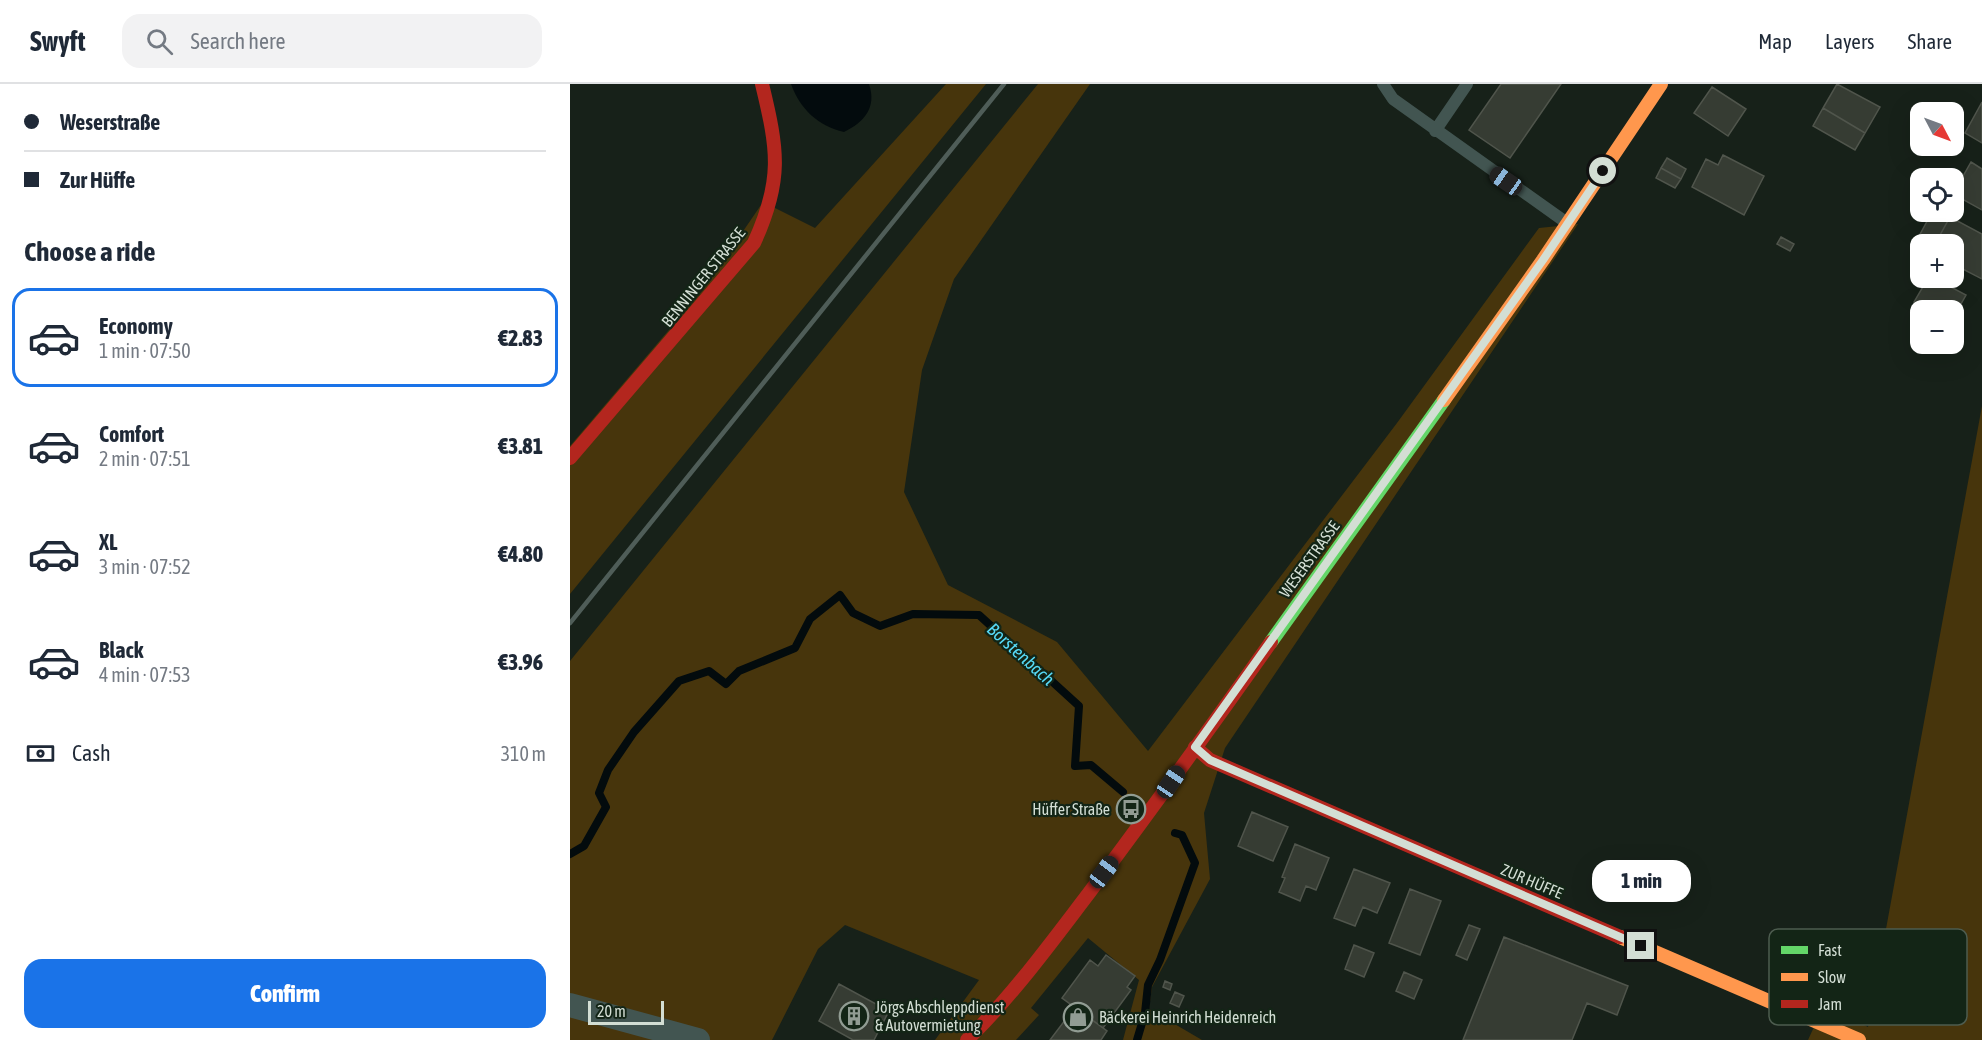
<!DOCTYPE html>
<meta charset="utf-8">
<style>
:root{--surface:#fff;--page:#f2f2f3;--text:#1f2937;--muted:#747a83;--line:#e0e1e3;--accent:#1a73e8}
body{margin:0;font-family:"Asap Condensed",sans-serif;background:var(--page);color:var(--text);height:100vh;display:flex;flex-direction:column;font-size:22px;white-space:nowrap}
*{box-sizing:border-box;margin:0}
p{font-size:20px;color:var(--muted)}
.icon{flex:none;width:33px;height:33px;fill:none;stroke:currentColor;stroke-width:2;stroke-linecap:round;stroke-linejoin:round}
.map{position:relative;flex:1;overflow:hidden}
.details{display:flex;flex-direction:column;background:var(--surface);width:570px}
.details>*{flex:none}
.guide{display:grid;align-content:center;height:132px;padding:0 24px;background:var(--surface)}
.needle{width:39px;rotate:131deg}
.fabs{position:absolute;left:1340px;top:18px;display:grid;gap:12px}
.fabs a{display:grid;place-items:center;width:54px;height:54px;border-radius:12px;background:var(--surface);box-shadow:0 6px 24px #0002;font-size:30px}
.scale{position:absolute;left:18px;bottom:15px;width:76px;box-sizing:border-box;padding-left:6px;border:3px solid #d3ded4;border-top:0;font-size:16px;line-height:21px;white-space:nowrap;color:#d3ded4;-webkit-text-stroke:4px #132516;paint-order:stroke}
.end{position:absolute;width:27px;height:27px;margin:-14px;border:8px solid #d3ded4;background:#111;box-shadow:0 0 0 3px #111}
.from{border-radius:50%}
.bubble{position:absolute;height:42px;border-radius:18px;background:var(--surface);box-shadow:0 6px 24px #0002;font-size:20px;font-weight:800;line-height:42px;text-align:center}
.car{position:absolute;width:18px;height:36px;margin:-18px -9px;border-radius:8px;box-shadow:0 0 4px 2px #0007;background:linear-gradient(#222 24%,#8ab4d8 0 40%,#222 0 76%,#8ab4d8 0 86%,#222 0)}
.guide b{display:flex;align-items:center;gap:21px;height:57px;font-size:22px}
.guide b+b{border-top:2px solid var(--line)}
.guide i{width:15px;height:15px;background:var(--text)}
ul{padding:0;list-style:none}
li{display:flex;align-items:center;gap:18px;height:99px;margin:0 12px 9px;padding:0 12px;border:3px solid transparent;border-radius:18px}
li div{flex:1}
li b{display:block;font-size:22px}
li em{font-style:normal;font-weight:800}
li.on{border-color:var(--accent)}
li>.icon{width:54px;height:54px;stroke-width:1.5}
h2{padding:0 24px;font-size:27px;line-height:72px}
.pay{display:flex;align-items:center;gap:15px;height:66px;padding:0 24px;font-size:22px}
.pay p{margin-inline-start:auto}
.primary-button{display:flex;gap:12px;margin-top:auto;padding:12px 24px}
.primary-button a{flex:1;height:69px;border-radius:18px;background:var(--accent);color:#fff;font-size:24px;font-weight:800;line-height:69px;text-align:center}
header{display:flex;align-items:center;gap:36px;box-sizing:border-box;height:84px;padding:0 30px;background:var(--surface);border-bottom:2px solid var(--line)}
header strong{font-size:28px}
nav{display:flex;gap:33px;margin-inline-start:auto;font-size:21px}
.search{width:420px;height:54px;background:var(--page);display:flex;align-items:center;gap:15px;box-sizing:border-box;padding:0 21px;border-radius:18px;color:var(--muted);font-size:22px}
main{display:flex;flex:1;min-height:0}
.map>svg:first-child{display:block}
</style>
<header>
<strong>Swyft</strong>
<div class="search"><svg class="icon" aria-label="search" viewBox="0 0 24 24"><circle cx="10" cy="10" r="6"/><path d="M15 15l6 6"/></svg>Search here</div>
<nav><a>Map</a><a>Layers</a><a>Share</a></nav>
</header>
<main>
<section class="details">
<div class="guide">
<b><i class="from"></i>Weserstraße</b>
<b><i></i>Zur Hüffe</b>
</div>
<h2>Choose a ride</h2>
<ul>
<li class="on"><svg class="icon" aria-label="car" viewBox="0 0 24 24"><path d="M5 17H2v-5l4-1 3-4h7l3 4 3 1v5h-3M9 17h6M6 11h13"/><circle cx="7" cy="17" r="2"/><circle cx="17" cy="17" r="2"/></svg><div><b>Economy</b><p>1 min · 07:50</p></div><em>€2.83</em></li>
<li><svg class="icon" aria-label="car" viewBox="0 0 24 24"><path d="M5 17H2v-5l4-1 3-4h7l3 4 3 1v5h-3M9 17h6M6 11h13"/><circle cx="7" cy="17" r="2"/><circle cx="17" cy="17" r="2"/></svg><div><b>Comfort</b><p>2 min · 07:51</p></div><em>€3.81</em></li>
<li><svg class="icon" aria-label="car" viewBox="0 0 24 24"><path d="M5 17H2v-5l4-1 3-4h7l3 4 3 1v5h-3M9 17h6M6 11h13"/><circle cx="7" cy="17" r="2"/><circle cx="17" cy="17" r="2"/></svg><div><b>XL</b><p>3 min · 07:52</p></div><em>€4.80</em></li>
<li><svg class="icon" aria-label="car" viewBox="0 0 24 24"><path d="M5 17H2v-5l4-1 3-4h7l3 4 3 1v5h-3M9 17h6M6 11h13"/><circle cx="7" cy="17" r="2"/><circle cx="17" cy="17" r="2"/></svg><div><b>Black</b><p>4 min · 07:53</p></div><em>€3.96</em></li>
</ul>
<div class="pay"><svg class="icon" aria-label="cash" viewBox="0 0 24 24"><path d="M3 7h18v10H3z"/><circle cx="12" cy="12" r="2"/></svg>Cash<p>310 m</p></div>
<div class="primary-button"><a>Confirm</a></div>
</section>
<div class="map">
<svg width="1412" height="956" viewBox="0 0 1412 956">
<rect width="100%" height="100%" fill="#172119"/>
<path fill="#47350c" d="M 376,0 L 416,0 L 0,510 L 0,362 L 133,206 L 193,118 L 245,144 Z
M 468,0 L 520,0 L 384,195 L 352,286 L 334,408 L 378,501 L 487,558 L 578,667 L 827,339 L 969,144 L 1008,140 L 655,664 L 634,729 L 640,795 L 582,903 L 579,925 L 632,956 L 553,956 L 569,896 L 518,854 L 461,924 L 469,931 L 446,956 L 365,956 L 409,896 L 275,841 L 248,865 L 202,956 L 0,956 L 0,577 Z
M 1412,322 L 1412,956 L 1238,956 L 1254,921 L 1298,943 Z"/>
<path fill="#030b0d" d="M 221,0 L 299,0 C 307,24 294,38 274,48 C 248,42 230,25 221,0 Z"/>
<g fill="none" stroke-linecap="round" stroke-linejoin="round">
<path stroke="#030b0d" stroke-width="8" d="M 0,770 L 14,762 L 36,723 L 29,709 L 38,686 L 64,648 L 109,597 L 139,587 L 156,600 L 169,587 L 225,564 L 240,535 L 270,511 L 283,529 L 310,542 L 343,530 L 409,531 L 509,622 L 505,682 L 521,681 L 553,708
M 567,956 L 575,929 L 578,901 L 590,876 L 625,779 L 612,751 L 605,749"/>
</g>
<path fill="#363c33" stroke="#50554c" stroke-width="1.5" d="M 931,0 L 991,0 L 940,74 L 899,46 Z
M 1267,0 L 1310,23 L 1295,49 L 1253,24 Z
M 1142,3 L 1176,25 L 1158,52 L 1124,29 Z
M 1412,18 L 1412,59 L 1395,49 Z
M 1253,24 L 1295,49 L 1285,66 L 1243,42 Z
M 1153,71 L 1194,92 L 1174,131 L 1122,103 L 1136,75 L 1148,81 Z
M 1097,74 L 1116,85 L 1111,95 L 1091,84 Z
M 1401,78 L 1412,85 L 1412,126 L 1383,110 Z
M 1091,84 L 1111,95 L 1105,104 L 1086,94 Z
M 1362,128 L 1371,128 L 1380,133 L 1365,160 L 1355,160 L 1347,156 Z
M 1380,133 L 1412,150 L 1412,195 L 1383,180 L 1383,160 L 1365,160 Z
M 1211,153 L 1224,160 L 1220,167 L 1207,160 Z
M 1358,194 L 1364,194 L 1396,211 L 1383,234 L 1383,226 L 1346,224 L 1344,218 Z
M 1364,194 L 1379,194 L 1375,200 Z
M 682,728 L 718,743 L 703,777 L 668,762 Z
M 725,760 L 759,774 L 746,806 L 736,802 L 730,817 L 709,808 L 715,794 L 712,793 Z
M 784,785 L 820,799 L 807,829 L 793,823 L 785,842 L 764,834 Z
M 840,805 L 871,817 L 850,871 L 819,859 Z
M 899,841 L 910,845 L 897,876 L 886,871 Z
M 934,853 L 1058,902 L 1047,931 L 1017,919 L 1002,956 L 893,956 Z
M 784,861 L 804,869 L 794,893 L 775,885 Z
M 536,871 L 565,892 L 557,903 L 561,906 L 533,944 L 492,914 L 520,876 L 528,882 Z
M 834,888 L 852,896 L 844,915 L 826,907 Z
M 595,897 L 602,900 L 600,906 L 593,903 Z
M 269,900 L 319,927 L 304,956 L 283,956 L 249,937 Z
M 605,908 L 614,912 L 609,923 L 600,919 Z
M 505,923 L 537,947 L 531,956 L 480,956 Z"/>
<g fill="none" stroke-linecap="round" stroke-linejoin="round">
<path stroke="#425551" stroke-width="12" d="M 813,0 L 823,15 L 997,139
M 865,47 L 897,0"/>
<path stroke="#425551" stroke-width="24" d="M 0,921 L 128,956"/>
<path stroke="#63d668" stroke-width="14" d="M 701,558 L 874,316"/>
<path stroke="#ff974d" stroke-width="14" d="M 874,316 L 973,176 L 1091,0
M 1050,853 L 1289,956"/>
<path stroke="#b3261e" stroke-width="14" d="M 0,374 L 184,159 C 213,96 208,66 192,0
M 625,663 L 640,676 L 1050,853
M 397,956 C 443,911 480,860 519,809 C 581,726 641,643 701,558"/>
<path stroke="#4f5d58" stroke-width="4.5" d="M 0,539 L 434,0"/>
</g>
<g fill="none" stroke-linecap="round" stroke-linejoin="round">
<path stroke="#d3ded4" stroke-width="8" d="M 1033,87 L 973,176 L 625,663 L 640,676 L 1071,862"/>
</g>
<defs>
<g id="bus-ring" transform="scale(1.5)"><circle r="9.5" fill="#132516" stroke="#919c93" stroke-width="1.5"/><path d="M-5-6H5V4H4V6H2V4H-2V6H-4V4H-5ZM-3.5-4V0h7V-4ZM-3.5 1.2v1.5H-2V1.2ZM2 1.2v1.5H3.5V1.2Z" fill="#919c93"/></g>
<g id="building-ring" transform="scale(1.5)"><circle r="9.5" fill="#132516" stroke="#919c93" stroke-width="1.5"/><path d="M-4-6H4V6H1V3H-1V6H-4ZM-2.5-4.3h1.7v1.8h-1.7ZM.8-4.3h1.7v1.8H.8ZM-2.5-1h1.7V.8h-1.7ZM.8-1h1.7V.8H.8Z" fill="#919c93"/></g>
<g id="shop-ring" transform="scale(1.5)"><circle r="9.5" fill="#132516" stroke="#919c93" stroke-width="1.5"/><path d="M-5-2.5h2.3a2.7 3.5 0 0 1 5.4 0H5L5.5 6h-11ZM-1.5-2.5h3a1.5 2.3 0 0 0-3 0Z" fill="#919c93"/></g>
</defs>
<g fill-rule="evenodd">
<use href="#bus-ring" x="561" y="725"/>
<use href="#building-ring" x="284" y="932"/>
<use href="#shop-ring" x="508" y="933"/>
</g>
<g text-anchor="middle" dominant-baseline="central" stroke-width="4.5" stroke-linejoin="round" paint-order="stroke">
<g font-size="16" fill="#d3ded4" stroke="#132516">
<text transform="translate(133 193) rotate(-51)">BENNINGER STRASSE</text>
<text transform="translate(739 475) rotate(-54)">WESERSTRASSE</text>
<text transform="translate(962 797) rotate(23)">ZUR HÜFFE</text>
</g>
<g font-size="16" fill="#d3ded4" stroke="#132516" text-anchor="start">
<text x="540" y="725" text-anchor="end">Hüffer Straße</text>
<text x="305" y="923">Jörgs Abschleppdienst<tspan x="305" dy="18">&amp; Autovermietung</tspan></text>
<text x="529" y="933">Bäckerei Heinrich Heidenreich</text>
</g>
<g font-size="18" font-style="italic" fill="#57daf7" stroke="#132516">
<text transform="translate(451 570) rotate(42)">Borstenbach</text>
</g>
</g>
<rect x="1199" y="845" width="198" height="96" rx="9" fill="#132516" stroke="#4d5c4f" stroke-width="1.5"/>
<rect x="1211" y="862" width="27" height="8" fill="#63d668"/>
<rect x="1211" y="889" width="27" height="8" fill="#ff974d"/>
<rect x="1211" y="916" width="27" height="8" fill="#b3261e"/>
<g font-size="16" fill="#d3ded4">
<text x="1248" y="872">Fast</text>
<text x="1248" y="899">Slow</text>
<text x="1248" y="926">Jam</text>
</g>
</svg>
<div class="fabs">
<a><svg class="needle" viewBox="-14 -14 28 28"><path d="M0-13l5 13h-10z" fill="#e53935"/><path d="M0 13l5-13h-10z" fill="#747a83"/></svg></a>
<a><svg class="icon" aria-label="locate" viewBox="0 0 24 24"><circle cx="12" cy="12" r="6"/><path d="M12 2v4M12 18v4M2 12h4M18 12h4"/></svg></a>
<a>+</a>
<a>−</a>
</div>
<div class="scale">20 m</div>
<i class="end from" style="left:1033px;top:87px"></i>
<i class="end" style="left:1071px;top:862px"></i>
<div class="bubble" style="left:1022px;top:776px;width:99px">1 min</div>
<i class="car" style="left:936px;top:97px;rotate:305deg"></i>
<i class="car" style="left:601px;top:698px;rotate:34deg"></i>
<i class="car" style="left:534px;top:788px;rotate:37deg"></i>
</div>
</main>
